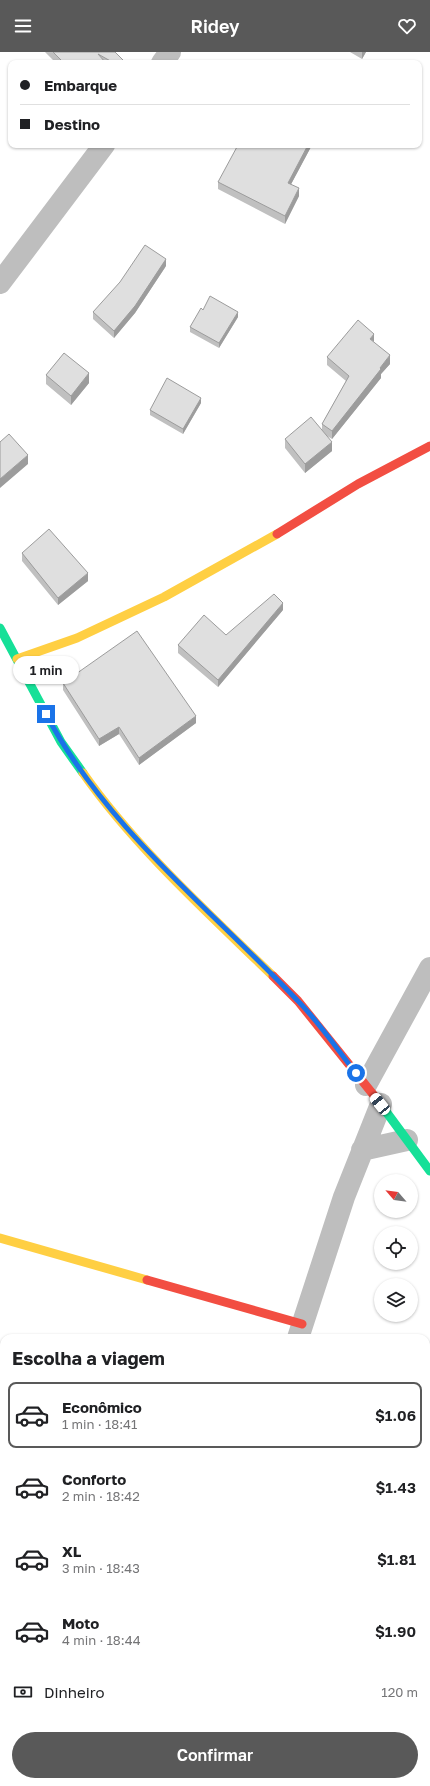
<!DOCTYPE html>
<html lang="pt">
<meta charset="utf-8">
<style>
:root{--surface:#fff;--page:#f2f2f2;--text:#202124;--muted:#757577;--line:#e0e0e0;--accent:#595959}
body{margin:0;font-family:"Golos Text",sans-serif;background:var(--page);color:var(--text);height:100vh;display:flex;flex-direction:column;font-size:15px;white-space:nowrap}
*{box-sizing:border-box;margin:0}
p{font-size:13px;color:var(--muted)}
.icon{flex:none;width:22px;height:22px;fill:none;stroke:currentColor;stroke-width:2;stroke-linecap:round;stroke-linejoin:round}
.map{position:relative;flex:1;overflow:hidden}
.panel{position:absolute;left:0px;top:1282px;width:430px;height:452px;display:flex;flex-direction:column;background:var(--surface);border-radius:12px 12px 0 0;box-shadow:0 1px 3px #0004}
.panel>*{flex:none}
.top-card{position:absolute;left:8px;top:8px;width:414px;height:88px;border-radius:8px;box-shadow:0 1px 3px #0004;display:grid;align-content:center;height:88px;padding:0 12px;background:var(--surface)}
.needle{width:26px;rotate:298deg}
.tools{position:absolute;left:374px;top:1122px;display:grid;gap:8px}
.tools a{display:grid;place-items:center;width:44px;height:44px;border-radius:50%;background:var(--surface);box-shadow:0 1px 3px #0004;font-size:20px}
.end{position:absolute;width:18px;height:18px;margin:-9px;border:5px solid #1a73e8;background:#fff;box-shadow:0 0 0 2px #fff}
.from{border-radius:50%}
.bubble{position:absolute;height:28px;border-radius:14px;background:var(--surface);box-shadow:0 1px 3px #0004;font-size:13px;font-weight:600;line-height:28px;text-align:center}
.car{position:absolute;width:12px;height:24px;margin:-12px -6px;border-radius:5px;box-shadow:0 0 3px 1px #0007;background:linear-gradient(#fff 24%,#345 0 40%,#fff 0 76%,#345 0 86%,#fff 0)}
.top-card b{display:flex;align-items:center;gap:14px;height:38px;font-size:15px}
.top-card b+b{border-top:1px solid var(--line)}
.top-card i{width:10px;height:10px;background:var(--text)}
ul{padding:0;list-style:none}
li{display:flex;align-items:center;gap:12px;height:66px;margin:0 8px 6px;padding:0 4px;border:2px solid transparent;border-radius:8px}
li div{flex:1}
li b{display:block;font-size:15px}
li em{font-style:normal;font-weight:600}
li.current{border-color:var(--accent)}
li>.icon{width:36px;height:36px;stroke-width:1.5}
h2{padding:0 12px;font-size:18px;line-height:48px}
.pay{display:flex;align-items:center;gap:10px;height:44px;padding:0 12px;font-size:15px}
.pay p{margin-inline-start:auto}
.cta{display:flex;gap:8px;margin-top:auto;padding:8px 12px}
.cta a{flex:1;height:46px;border-radius:24px;background:var(--accent);color:#fff;font-size:16px;font-weight:600;line-height:46px;text-align:center}
header{display:flex;justify-content:space-between;align-items:center;height:52px;padding:0 12px;background:var(--accent);color:#fff;font-size:18px;font-weight:600}
.map>svg:first-child{display:block}
</style>
<header><svg class="icon" aria-label="menu" viewBox="0 0 24 24"><path d="M4 6h16M4 12h16M4 18h16"/></svg>Ridey<svg class="icon" aria-label="heart" viewBox="0 0 24 24"><path d="M12 20l-8-8c-3-5 5-10 8-4 3-6 11-1 8 4z"/></svg></header>
<div class="map">
<svg width="430" height="1734" viewBox="0 0 430 1734">
<rect width="100%" height="100%" fill="#fff"/>
<g fill="none" stroke-linecap="round" stroke-linejoin="round">
<path stroke="#bebebe" stroke-width="22" d="M 162,11 L 170,0
M 0,231 L 104,93
M 366,1033 L 430,916
M 362,1098 L 407,1088
M 298,1286 L 344,1145 L 381,1052
M 426,1545 L 430,1548
M 71,1734 L 74,1730"/>
<path stroke="#16e098" stroke-width="9" d="M 0,576 L 61,690 L 83,721
M 376,1046 L 430,1119"/>
<path stroke="#ffcf43" stroke-width="9" d="M 17,607 L 77,586 L 164,545 L 277,482
M 83,721 C 135,795 208,861 273,924
M 0,1186 L 147,1228"/>
<path stroke="#f24e42" stroke-width="9" d="M 277,482 L 358,432 L 430,394
M 273,924 L 298,949 L 376,1046
M 147,1228 L 302,1272"/>
</g>
<path fill="#c0c0c0" d="M 45,0 L 115,0 L 126,11 L 56,11 Z
M 350,0 L 366,0 L 362,7 Z
M 312,93 L 291,132 L 299,144 L 285,172 L 218,137 L 218,130 Z
M 166,214 L 135,261 L 114,286 L 93,267 L 93,260 Z
M 203,258 L 238,265 L 219,296 L 190,280 L 190,275 Z
M 374,290 L 390,312 L 381,322 L 381,326 L 332,387 L 327,384 L 332,399 L 305,421 L 285,396 L 285,387 L 322,378 L 322,372 L 346,329 L 327,313 L 327,305 Z
M 46,323 L 89,331 L 71,353 L 46,332 Z
M 201,351 L 183,382 L 150,363 L 150,358 Z
M 22,501 L 88,529 L 58,553 L 22,509 Z
M 283,558 L 218,635 L 178,601 L 178,593 L 226,583 Z
M 63,631 L 196,671 L 139,713 L 119,682 L 99,694 L 63,638 Z"/>
<path fill="#9c9c9c" d="M 362,0 L 366,0 L 362,7 Z
M 308,93 L 312,93 L 288,138 L 288,131 Z
M 299,136 L 299,144 L 285,172 L 285,164 Z
M 166,207 L 166,214 L 135,261 L 114,286 L 114,279 Z
M 238,260 L 238,265 L 219,296 L 219,291 Z
M 374,282 L 374,290 L 370,287 Z
M 390,303 L 390,312 L 381,322 L 381,326 L 332,387 L 332,379 Z
M 89,321 L 89,331 L 71,353 L 71,344 Z
M 201,346 L 201,351 L 183,382 L 183,377 Z
M 332,390 L 332,399 L 305,421 L 305,412 Z
M 28,403 L 28,412 L 0,436 L 0,427 Z
M 88,521 L 88,529 L 58,553 L 58,546 Z
M 283,551 L 283,558 L 218,635 L 218,628 Z
M 196,664 L 196,671 L 139,713 L 139,706 Z
M 119,675 L 119,682 L 99,694 L 99,687 Z"/>
<path fill="#dfdfdf" stroke="#9c9c9c" d="M 53,0 L 115,0 L 126,11 L 114,11 L 98,2 L 105,10 L 105,11 L 64,11 Z
M 238,93 L 308,93 L 288,131 L 299,136 L 285,164 L 218,130 Z
M 145,193 L 166,207 L 135,254 L 114,279 L 93,260 L 120,230 Z
M 210,244 L 238,260 L 219,291 L 190,275 L 201,256 L 203,258 Z
M 358,268 L 374,282 L 370,287 L 390,303 L 380,316 L 381,317 L 332,379 L 322,372 L 349,324 L 327,305 Z
M 64,301 L 89,321 L 71,344 L 46,323 Z
M 167,326 L 201,346 L 183,377 L 150,358 Z
M 311,365 L 332,390 L 305,412 L 285,387 Z
M 9,382 L 28,403 L 0,427 L 0,390 Z
M 49,477 L 88,521 L 58,546 L 22,501 Z
M 274,542 L 283,551 L 218,628 L 178,593 L 204,563 L 226,583 Z
M 137,579 L 196,664 L 139,706 L 119,675 L 99,687 L 63,631 Z"/>
<g fill="none" stroke-linecap="round" stroke-linejoin="round">
<path stroke="#1a73e8" stroke-width="5" d="M 46,662 C 106,776 210,856 297,948 C 319,970 337,997 356,1021"/>
</g>
</svg>
<div class="tools">
<a><svg class="needle" viewBox="-14 -14 28 28"><path d="M0-13l5 13h-10z" fill="#e53935"/><path d="M0 13l5-13h-10z" fill="#757577"/></svg></a>
<a><svg class="icon" aria-label="locate" viewBox="0 0 24 24"><circle cx="12" cy="12" r="6"/><path d="M12 2v4M12 18v4M2 12h4M18 12h4"/></svg></a>
<a><svg class="icon" aria-label="layers" viewBox="0 0 24 24"><path d="M12 4l9 5-9 5-9-5zM3 14l9 5 9-5"/></svg></a>
</div>
<i class="end from" style="left:356px;top:1021px"></i>
<i class="end" style="left:46px;top:662px"></i>
<div class="bubble" style="left:13px;top:604px;width:66px">1 min</div>
<i class="car" style="left:380px;top:1052px;rotate:321deg"></i>
<div class="top-card">
<b><i class="from"></i>Embarque</b>
<b><i></i>Destino</b>
</div>
<section class="panel">
<h2>Escolha a viagem</h2>
<ul>
<li class="current"><svg class="icon" aria-label="car" viewBox="0 0 24 24"><path d="M5 17H2v-5l4-1 3-4h7l3 4 3 1v5h-3M9 17h6M6 11h13"/><circle cx="7" cy="17" r="2"/><circle cx="17" cy="17" r="2"/></svg><div><b>Econômico</b><p>1 min · 18:41</p></div><em>$1.06</em></li>
<li><svg class="icon" aria-label="car" viewBox="0 0 24 24"><path d="M5 17H2v-5l4-1 3-4h7l3 4 3 1v5h-3M9 17h6M6 11h13"/><circle cx="7" cy="17" r="2"/><circle cx="17" cy="17" r="2"/></svg><div><b>Conforto</b><p>2 min · 18:42</p></div><em>$1.43</em></li>
<li><svg class="icon" aria-label="car" viewBox="0 0 24 24"><path d="M5 17H2v-5l4-1 3-4h7l3 4 3 1v5h-3M9 17h6M6 11h13"/><circle cx="7" cy="17" r="2"/><circle cx="17" cy="17" r="2"/></svg><div><b>XL</b><p>3 min · 18:43</p></div><em>$1.81</em></li>
<li><svg class="icon" aria-label="car" viewBox="0 0 24 24"><path d="M5 17H2v-5l4-1 3-4h7l3 4 3 1v5h-3M9 17h6M6 11h13"/><circle cx="7" cy="17" r="2"/><circle cx="17" cy="17" r="2"/></svg><div><b>Moto</b><p>4 min · 18:44</p></div><em>$1.90</em></li>
</ul>
<div class="pay"><svg class="icon" aria-label="cash" viewBox="0 0 24 24"><path d="M3 7h18v10H3z"/><circle cx="12" cy="12" r="2"/></svg>Dinheiro<p>120 m</p></div>
<div class="cta"><a>Confirmar</a></div>
</section>
</div>
